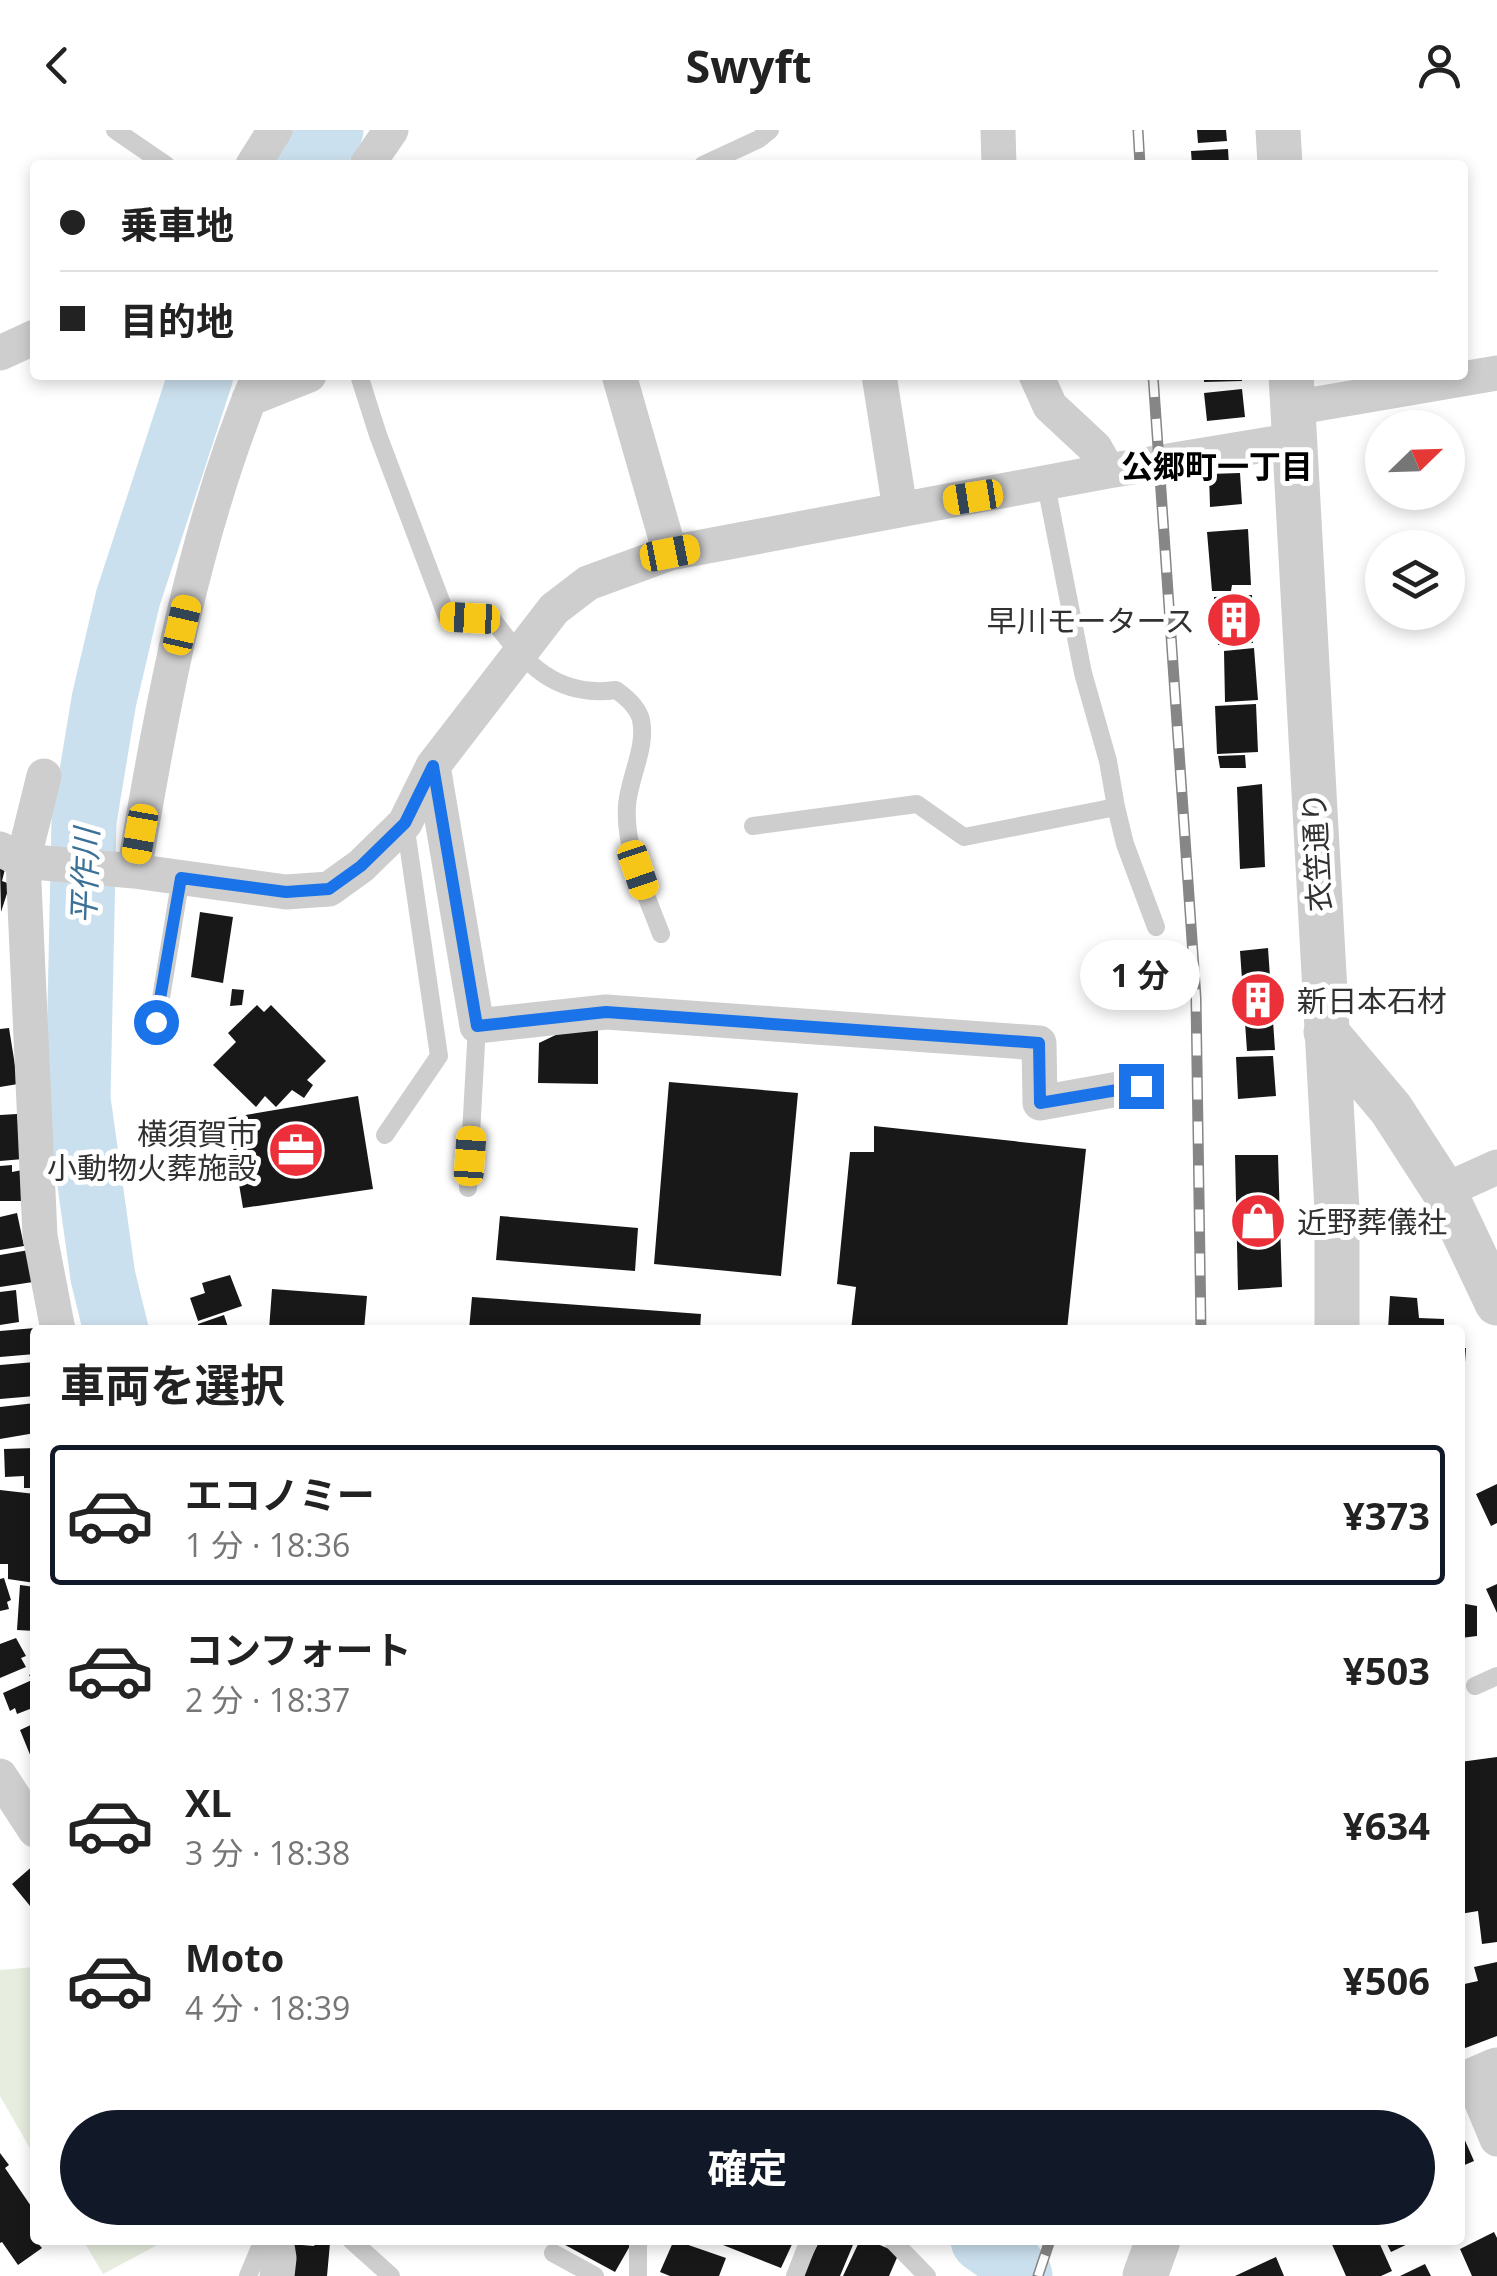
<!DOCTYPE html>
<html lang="ja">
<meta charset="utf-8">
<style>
:root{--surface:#fff;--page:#f6f6f6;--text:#222;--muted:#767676;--line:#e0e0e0;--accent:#111827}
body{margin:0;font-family:"Open Sans","Noto Sans JP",sans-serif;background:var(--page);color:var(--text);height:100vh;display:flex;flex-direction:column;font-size:38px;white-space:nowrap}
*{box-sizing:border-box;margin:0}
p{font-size:32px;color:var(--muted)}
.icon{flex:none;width:55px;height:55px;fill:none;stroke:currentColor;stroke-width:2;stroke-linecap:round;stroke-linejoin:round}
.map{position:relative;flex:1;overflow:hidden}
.drawer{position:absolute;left:30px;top:1195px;width:1435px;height:920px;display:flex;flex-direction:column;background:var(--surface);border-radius:10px;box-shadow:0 5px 15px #0003}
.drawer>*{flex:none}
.top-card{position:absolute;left:30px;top:30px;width:1438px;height:220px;border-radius:10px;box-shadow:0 5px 15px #0003;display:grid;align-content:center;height:220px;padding:0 30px;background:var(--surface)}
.needle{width:65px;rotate:67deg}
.tools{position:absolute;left:1365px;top:280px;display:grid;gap:20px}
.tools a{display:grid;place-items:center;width:100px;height:100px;border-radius:50%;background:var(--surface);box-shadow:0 5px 15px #0003;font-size:50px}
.end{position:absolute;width:45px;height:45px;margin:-22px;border:12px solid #1a73e8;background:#fff;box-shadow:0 0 0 5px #fff}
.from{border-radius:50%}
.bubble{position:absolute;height:70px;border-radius:35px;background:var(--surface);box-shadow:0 5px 15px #0003;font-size:32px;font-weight:700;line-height:70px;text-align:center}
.car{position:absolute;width:30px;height:60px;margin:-30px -15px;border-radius:12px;box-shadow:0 0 8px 2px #0007;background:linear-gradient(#f5c518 24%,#345 0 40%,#f5c518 0 76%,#345 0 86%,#f5c518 0)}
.top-card b{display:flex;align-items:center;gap:35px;height:95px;font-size:38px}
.top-card b+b{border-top:2px solid var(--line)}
.top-card i{width:25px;height:25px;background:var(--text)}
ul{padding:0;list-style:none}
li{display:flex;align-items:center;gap:30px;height:140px;margin:0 20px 15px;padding:0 10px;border:5px solid transparent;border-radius:10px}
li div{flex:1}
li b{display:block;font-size:38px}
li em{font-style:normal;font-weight:700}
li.selected{border-color:var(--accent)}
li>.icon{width:90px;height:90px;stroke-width:1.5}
h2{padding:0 30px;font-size:45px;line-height:120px}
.cta{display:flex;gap:20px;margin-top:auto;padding:20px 30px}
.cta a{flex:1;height:115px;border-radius:60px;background:var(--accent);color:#fff;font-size:40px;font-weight:700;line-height:115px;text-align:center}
header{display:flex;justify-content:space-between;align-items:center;height:130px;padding:0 30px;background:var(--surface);font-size:45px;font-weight:700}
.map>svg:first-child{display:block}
</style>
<header><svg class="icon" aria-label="back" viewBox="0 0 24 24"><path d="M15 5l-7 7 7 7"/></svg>Swyft<svg class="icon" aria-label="person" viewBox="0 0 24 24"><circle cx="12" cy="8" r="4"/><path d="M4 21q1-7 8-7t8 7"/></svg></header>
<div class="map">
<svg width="1497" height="2146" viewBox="0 0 1497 2146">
<rect width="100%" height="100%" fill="#fff"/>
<path fill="#e7eedf" d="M 35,1837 L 35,2027 L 0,1966 L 0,1840 Z
M 83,2110 L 158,2110 L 159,2114 L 103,2144 Z"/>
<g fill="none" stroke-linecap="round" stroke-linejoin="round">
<path stroke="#cbe0ee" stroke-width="65" d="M 306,35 L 331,0
M 116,1200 L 103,1147 L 78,969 L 84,691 L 104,570 L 128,468 L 201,245
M 983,2110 L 1004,2125 L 1020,2146"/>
</g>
<path fill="#181818" d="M 1197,0 L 1226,0 L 1227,11 L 1198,13 Z
M 1228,19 L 1229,35 L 1192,35 L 1191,21 Z
M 1204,245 L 1242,245 L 1242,251 L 1204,252 Z
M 1242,259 L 1245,287 L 1207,291 L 1204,263 Z
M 1240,343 L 1242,374 L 1210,377 L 1209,344 Z
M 1248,399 L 1251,455 L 1232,455 L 1231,461 L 1212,461 L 1207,402 Z
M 1252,465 L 1253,513 L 1218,515 L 1214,467 Z
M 1254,518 L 1258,570 L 1225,572 L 1224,521 Z
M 1256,574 L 1258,622 L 1217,624 L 1215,576 Z
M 1245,625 L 1246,638 L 1220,638 L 1218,626 Z
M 1262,654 L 1265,737 L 1240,739 L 1237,657 Z
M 0,738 L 5,739 L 2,751 L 10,754 L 1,782 Z
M 200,782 L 233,787 L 223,853 L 191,847 Z
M 1268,818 L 1275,920 L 1247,921 L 1240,821 Z
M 232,859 L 244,860 L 242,875 L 230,876 Z
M 257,875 L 264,882 L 271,875 L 326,931 L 307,950 L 313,955 L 304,968 L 292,960 L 276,977 L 265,966 L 256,977 L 213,935 L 236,912 L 228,903 Z
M 9,898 L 18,954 L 0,957 L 0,899 Z
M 568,899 L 598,900 L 598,954 L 538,953 L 539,913 Z
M 1273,926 L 1276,966 L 1238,969 L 1236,927 Z
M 669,952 L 798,963 L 781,1146 L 654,1134 Z
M 358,966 L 373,1059 L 243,1078 L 228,988 Z
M 17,984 L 23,1029 L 0,1031 L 0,985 Z
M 874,996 L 1086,1019 L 1067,1200 L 851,1200 L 856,1157 L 837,1154 L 850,1022 L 874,1022 Z
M 1235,1025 L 1278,1025 L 1282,1157 L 1238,1160 Z
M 12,1035 L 12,1042 L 22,1040 L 24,1071 L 0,1071 L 0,1036 Z
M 17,1083 L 24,1116 L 0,1120 L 0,1087 Z
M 500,1086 L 638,1098 L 635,1141 L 496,1130 Z
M 29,1120 L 33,1152 L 0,1157 L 0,1125 Z
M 230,1145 L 242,1176 L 198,1191 L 190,1168 L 205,1163 L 202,1153 Z
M 272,1159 L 367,1166 L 364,1200 L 269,1200 Z
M 16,1160 L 19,1192 L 0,1195 L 0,1162 Z
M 1390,1166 L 1417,1168 L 1419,1188 L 1444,1189 L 1444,1200 L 1388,1200 Z
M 472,1167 L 701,1184 L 700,1200 L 469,1200 Z
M 224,1185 L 229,1200 L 199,1200 L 198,1194 Z
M 35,1198 L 35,1224 L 0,1227 L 0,1201 Z
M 1460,1218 L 1466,1218 L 1463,1261 L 1460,1261 Z
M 35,1232 L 35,1266 L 0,1269 L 0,1235 Z
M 35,1273 L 35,1303 L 0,1309 L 0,1277 Z
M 35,1318 L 35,1358 L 24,1358 L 24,1346 L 5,1347 L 4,1319 Z
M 1497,1354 L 1497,1393 L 1491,1396 L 1476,1364 Z
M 0,1360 L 35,1364 L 35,1453 L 8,1449 L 8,1434 L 0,1434 Z
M 4,1448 L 11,1470 L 7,1472 L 9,1479 L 0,1481 L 0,1449 Z
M 1497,1454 L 1497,1483 L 1486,1459 Z
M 20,1455 L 35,1457 L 35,1501 L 17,1500 Z
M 1460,1473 L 1477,1476 L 1477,1506 L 1461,1508 Z
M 16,1508 L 26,1526 L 21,1528 L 26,1537 L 0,1548 L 0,1514 Z
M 35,1542 L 35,1577 L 17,1584 L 15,1578 L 10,1581 L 3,1563 L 32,1550 L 29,1545 Z
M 35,1593 L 35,1637 L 20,1600 Z
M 1497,1627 L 1497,1812 L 1482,1814 L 1478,1781 L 1460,1784 L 1460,1632 Z
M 35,1734 L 35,1782 L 12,1754 Z
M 1497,1832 L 1497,1906 L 1460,1920 L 1460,1855 L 1478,1851 L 1474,1837 Z
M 1460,1999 L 1474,2031 L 1460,2037 Z
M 0,2023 L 9,2035 L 5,2038 L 35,2082 L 35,2110 L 42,2118 L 18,2135 L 2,2112 L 0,2113 Z
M 1494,2102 L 1497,2108 L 1497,2146 L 1472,2146 L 1460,2119 Z
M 556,2110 L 622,2110 L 631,2114 L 615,2142 Z
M 674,2110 L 726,2128 L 719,2146 L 670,2146 L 660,2142 Z
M 726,2110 L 794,2110 L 781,2138 L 723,2115 Z
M 820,2110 L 855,2110 L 840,2146 L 802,2146 Z
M 860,2110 L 868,2110 L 899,2123 L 889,2146 L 843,2146 Z
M 1330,2110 L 1378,2110 L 1392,2141 L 1381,2146 L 1346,2146 Z
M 1385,2110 L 1416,2110 L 1391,2122 Z
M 316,2112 L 330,2113 L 327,2146 L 288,2146 L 290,2114 L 314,2116 Z
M 1276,2127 L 1284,2146 L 1235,2146 Z
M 1425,2134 L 1431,2146 L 1400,2146 Z"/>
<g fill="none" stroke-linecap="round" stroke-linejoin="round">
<path stroke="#cecece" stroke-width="18" d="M 115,0 L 166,35
M 703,35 L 759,9 L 770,0
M 359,245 L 378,305 L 447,487 L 493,490 C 525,534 557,568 616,560 C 626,567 638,577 641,590 C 647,617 629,648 627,675 C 624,719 646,764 661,804
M 1116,677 L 1125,714 L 1156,797
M 753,696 L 917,674 L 964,707 L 1116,677 L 1108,631 L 1083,543 L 1046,355
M 157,892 L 181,747
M 385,1005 L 439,926 L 405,693
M 468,1058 L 477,896
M 1475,1556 L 1497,1546
M 351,2110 L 391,2146
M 892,2110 L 927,2146
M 553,2123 L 595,2146
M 248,2146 L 263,2110
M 638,2146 L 638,2110
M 795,2146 L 809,2110"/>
<path stroke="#cecece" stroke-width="35" d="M 998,0 L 999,35
M 253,35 L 275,0
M 367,35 L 391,0
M 0,223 L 35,207
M 619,245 L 670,423
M 879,245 L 900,379
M 1036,245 L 1050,276 L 1095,318 L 1108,341
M 249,269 L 309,245
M 1293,278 L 1497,243
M 433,636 L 477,896 L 606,882 L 1039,913 L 1040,973 L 1141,955
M 44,646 L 23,731 L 40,1106 L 58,1200
M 0,719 L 23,731 L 134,741 L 286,762 L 329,759 L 361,736 L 405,693 L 433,636 L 554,479 L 588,453 L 670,423 L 1108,341 L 1295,310
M 134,741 C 163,573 193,403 259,245
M 1444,1061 L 1497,1037
M 0,1646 L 35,1700
M 1473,1951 L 1497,2009
M 276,2110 L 279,2128 L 277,2146"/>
<path stroke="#cecece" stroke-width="45" d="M 1278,0 L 1280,35
M 1291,245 L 1337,1080 L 1337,1200
M 1326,902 L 1391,979 L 1444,1061 L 1497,1173
M 1460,1956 L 1497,1940
M 1145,2146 L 1158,2110"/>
<g stroke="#868686" stroke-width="11">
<path id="rail" d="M 1138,0 L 1140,35
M 1153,245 L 1196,868 L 1201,1200
M 1038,2146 L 1050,2110"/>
</g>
<use href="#rail" stroke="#fff" stroke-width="8" stroke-dasharray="22" stroke-linecap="butt"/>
</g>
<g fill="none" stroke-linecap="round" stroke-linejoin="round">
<path stroke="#1a73e8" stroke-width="12" d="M 156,892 L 181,748 L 286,762 L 329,759 L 361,736 L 405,693 L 433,636 L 477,896 L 606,882 L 1039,913 L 1040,973 L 1141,956"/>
</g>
<defs>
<g id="building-disc" transform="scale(2.875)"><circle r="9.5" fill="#eb3039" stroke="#fff"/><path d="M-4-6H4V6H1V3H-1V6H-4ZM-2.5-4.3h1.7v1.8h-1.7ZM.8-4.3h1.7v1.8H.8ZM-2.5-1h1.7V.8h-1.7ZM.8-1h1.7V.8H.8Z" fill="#fff"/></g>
<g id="office-disc" transform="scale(2.875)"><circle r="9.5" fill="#eb3039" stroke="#fff"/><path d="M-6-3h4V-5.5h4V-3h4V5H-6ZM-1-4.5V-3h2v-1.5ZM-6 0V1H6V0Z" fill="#fff"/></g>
<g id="shop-disc" transform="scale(2.875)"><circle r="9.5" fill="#eb3039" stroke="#fff"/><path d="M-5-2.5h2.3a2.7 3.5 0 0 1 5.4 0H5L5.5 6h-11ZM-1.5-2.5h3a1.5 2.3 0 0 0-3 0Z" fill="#fff"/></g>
</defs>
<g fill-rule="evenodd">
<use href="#building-disc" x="1234" y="490"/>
<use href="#building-disc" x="1258" y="870"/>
<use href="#office-disc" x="296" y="1020"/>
<use href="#shop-disc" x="1258" y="1091"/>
</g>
<g text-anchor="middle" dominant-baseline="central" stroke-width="10" stroke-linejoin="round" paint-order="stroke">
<g font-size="30" fill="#313131" stroke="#fff" text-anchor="end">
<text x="1195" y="490">早川モータース</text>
<text x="1297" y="870" text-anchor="start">新日本石材</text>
<text x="257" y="1003">横須賀市<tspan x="257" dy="34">小動物火葬施設</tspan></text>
<text x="1297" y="1091" text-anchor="start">近野葬儀社</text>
</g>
<g font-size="30" fill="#313131" stroke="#fff">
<text transform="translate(1316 722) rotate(-93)">衣笠通り</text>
</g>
<g font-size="32" font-weight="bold" fill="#000" stroke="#fff">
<text x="1217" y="335">公郷町一丁目</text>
</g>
<g font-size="32" font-style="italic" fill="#3b7197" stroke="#fff">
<text transform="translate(84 746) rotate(-88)">平作川</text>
</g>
</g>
</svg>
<div class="tools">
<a><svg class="needle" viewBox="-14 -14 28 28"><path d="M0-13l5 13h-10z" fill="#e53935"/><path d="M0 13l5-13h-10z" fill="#767676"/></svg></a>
<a><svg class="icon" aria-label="layers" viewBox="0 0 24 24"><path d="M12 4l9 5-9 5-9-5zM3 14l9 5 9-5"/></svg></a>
</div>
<i class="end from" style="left:156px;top:892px"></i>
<i class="end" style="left:1141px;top:956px"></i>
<div class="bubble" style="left:1080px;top:810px;width:120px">1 分</div>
<i class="car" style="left:973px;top:367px;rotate:261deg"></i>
<i class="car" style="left:670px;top:423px;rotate:79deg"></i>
<i class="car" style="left:470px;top:488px;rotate:273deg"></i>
<i class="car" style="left:182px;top:495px;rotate:13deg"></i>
<i class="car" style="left:140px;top:704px;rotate:190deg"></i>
<i class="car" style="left:638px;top:740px;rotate:161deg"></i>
<i class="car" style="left:470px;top:1026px;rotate:4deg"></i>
<div class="top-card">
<b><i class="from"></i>乗車地</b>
<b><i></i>目的地</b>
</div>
<section class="drawer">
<h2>車両を選択</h2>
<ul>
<li class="selected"><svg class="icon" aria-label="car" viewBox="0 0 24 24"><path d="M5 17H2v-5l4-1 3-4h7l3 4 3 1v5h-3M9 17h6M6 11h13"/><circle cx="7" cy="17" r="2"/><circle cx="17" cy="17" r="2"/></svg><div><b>エコノミー</b><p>1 分 · 18:36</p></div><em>¥373</em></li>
<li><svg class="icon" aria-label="car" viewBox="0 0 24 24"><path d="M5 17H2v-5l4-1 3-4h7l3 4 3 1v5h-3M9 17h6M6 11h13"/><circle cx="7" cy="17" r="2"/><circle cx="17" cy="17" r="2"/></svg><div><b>コンフォート</b><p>2 分 · 18:37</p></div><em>¥503</em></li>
<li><svg class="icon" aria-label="car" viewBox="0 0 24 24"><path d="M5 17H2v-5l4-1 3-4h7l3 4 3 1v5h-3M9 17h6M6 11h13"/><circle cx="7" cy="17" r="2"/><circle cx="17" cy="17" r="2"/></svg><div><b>XL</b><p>3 分 · 18:38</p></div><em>¥634</em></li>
<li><svg class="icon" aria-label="car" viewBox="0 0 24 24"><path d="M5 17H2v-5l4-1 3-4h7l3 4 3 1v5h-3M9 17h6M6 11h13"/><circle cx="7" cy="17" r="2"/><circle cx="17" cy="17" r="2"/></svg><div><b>Moto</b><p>4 分 · 18:39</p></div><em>¥506</em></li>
</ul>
<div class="cta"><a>確定</a></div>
</section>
</div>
